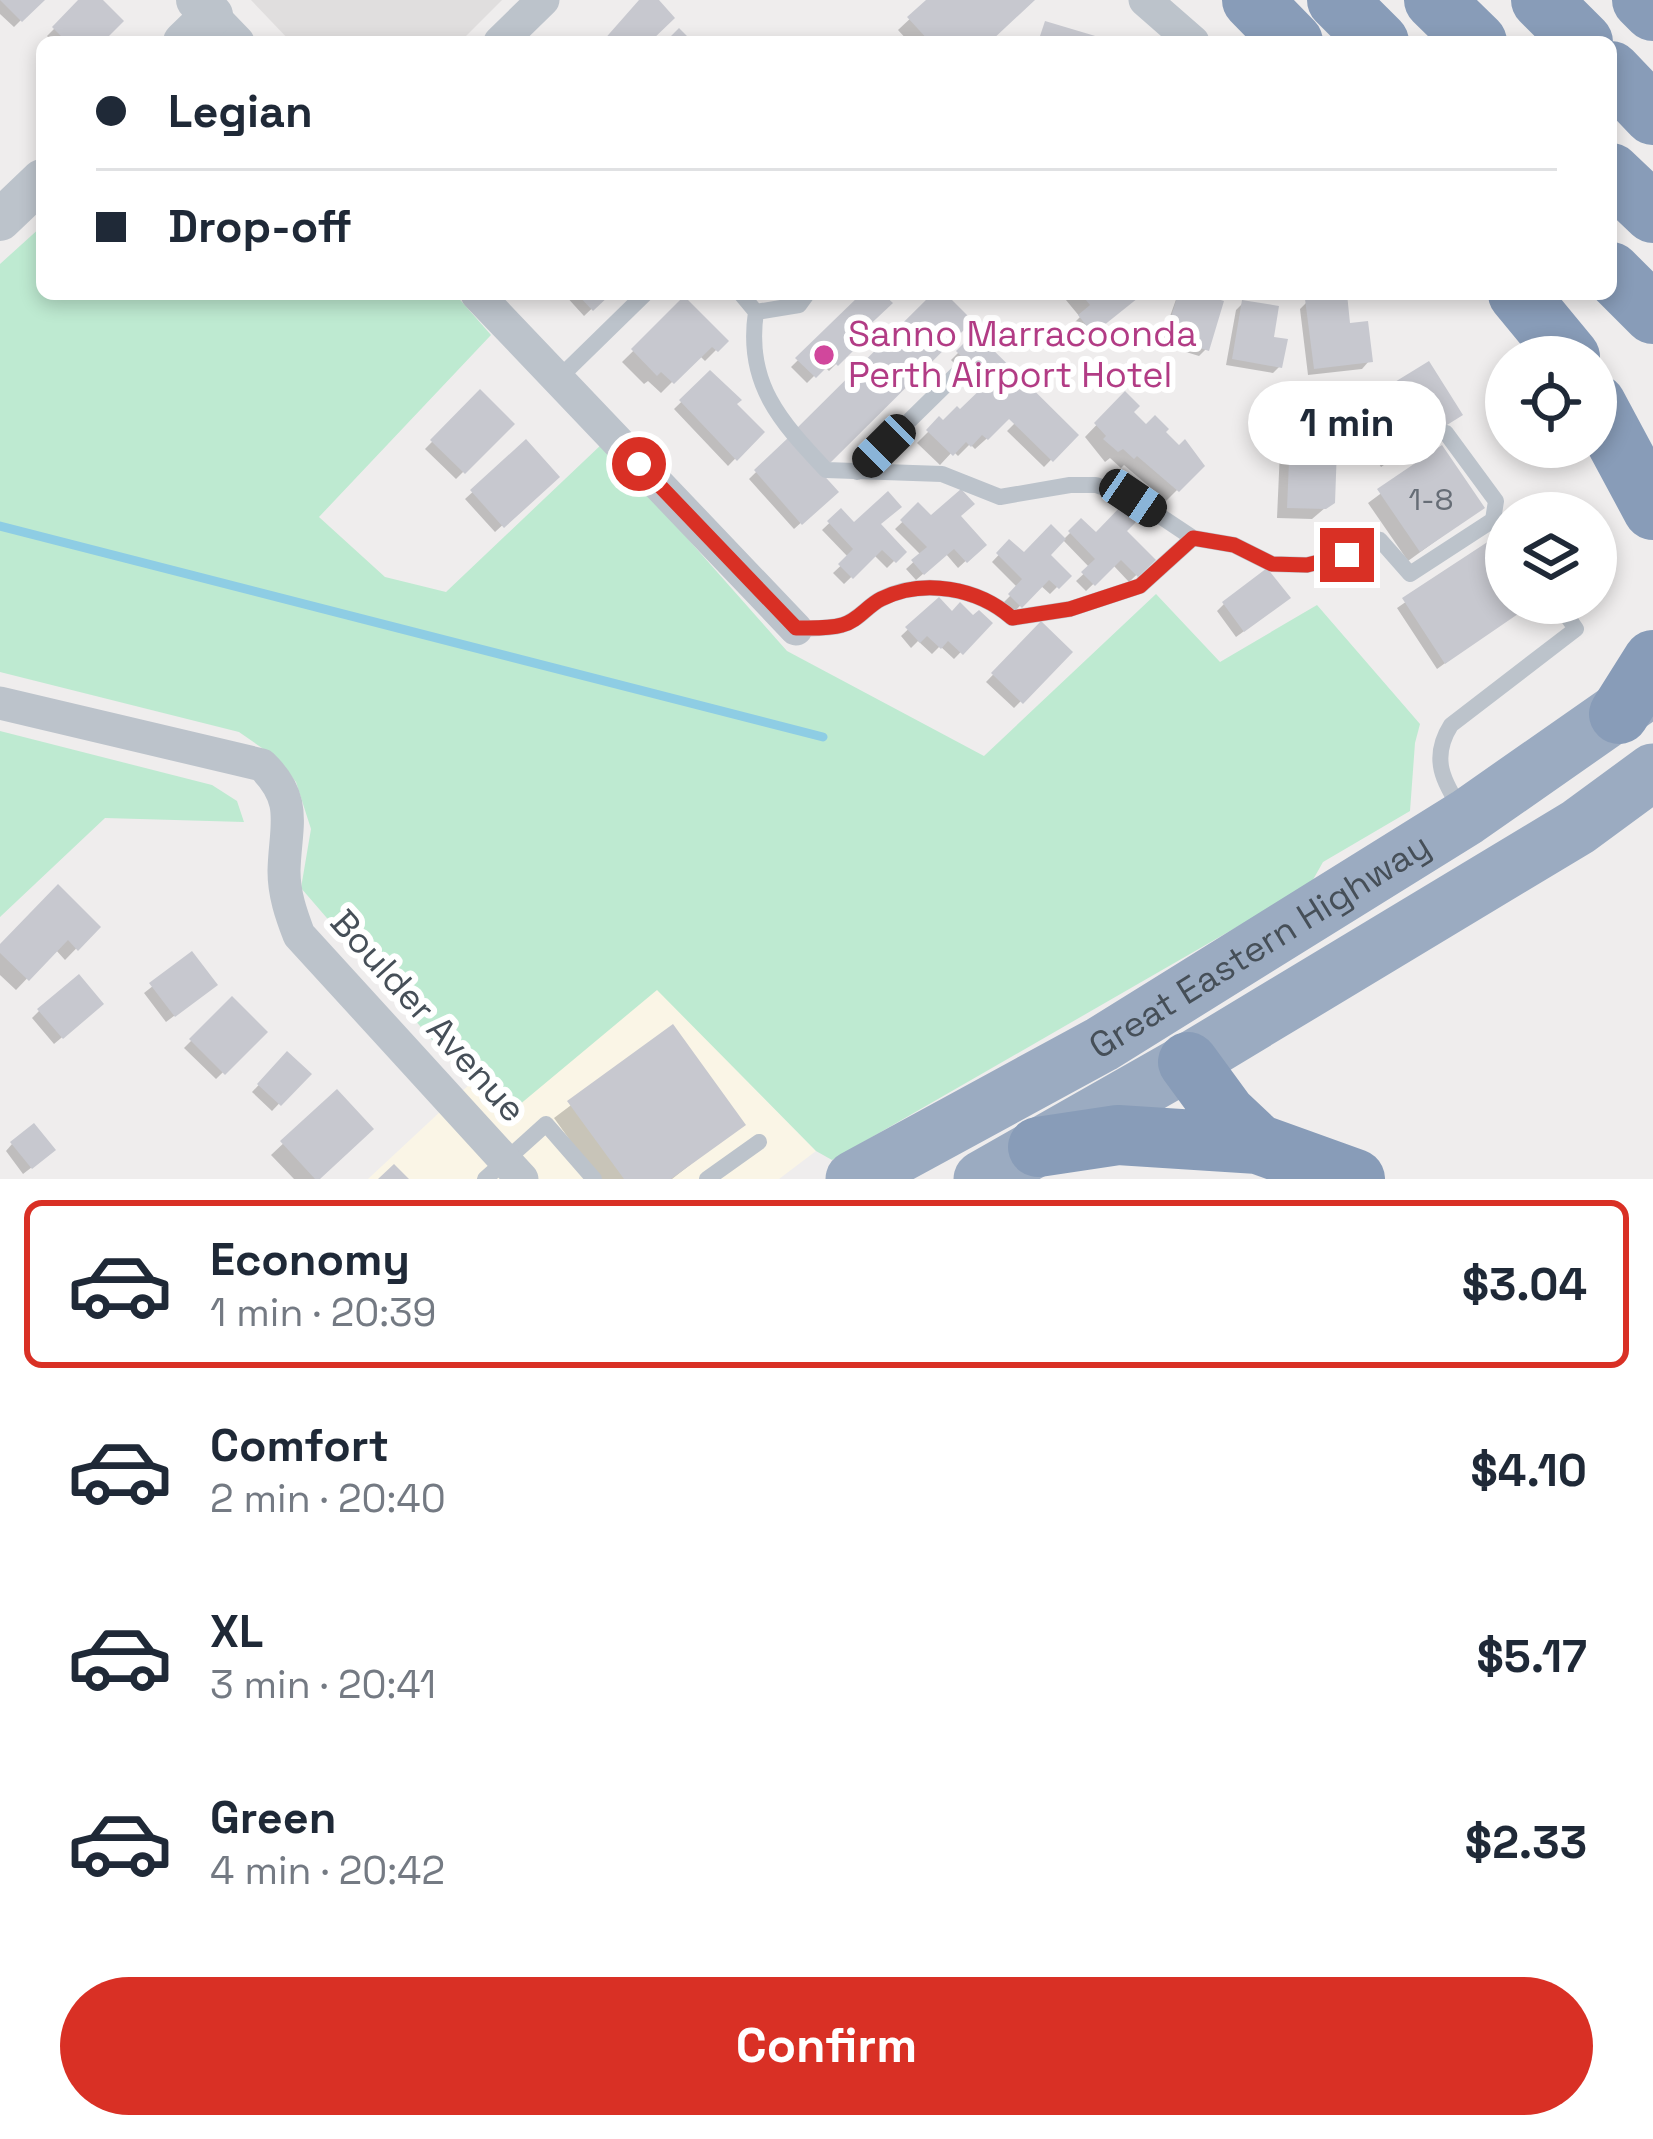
<!DOCTYPE html>
<meta charset="utf-8">
<style>
:root{--surface:#fff;--page:#f2f2f3;--text:#1f2937;--muted:#747a83;--line:#e0e1e3;--accent:#d93025}
body{margin:0;font-family:"Space Grotesk",sans-serif;background:var(--page);color:var(--text);height:100vh;display:flex;flex-direction:column;font-size:45px;white-space:nowrap}
*{box-sizing:border-box;margin:0}
p{font-size:39px;color:var(--muted)}
.icon{flex:none;width:66px;height:66px;fill:none;stroke:currentColor;stroke-width:2;stroke-linecap:round;stroke-linejoin:round}
.map{position:relative;height:1179px;overflow:hidden}
.details{display:flex;flex-direction:column;background:var(--surface);flex:1}
.details>*{flex:none}
.guide{position:absolute;left:36px;top:36px;width:1581px;height:264px;border-radius:18px;box-shadow:0 6px 18px #0003;display:grid;align-content:center;height:264px;padding:0 60px;background:var(--surface)}
.tools{position:absolute;left:1485px;top:336px;display:grid;gap:24px}
.tools a{display:grid;place-items:center;width:132px;height:132px;border-radius:50%;background:var(--surface);box-shadow:0 6px 18px #0003;font-size:60px}
.end{position:absolute;width:54px;height:54px;margin:-27px;border:15px solid #d93025;background:#fff;box-shadow:0 0 0 6px #fff}
.from{border-radius:50%}
.bubble{position:absolute;height:84px;border-radius:42px;background:var(--surface);box-shadow:0 6px 18px #0003;font-size:39px;font-weight:800;line-height:84px;text-align:center}
.car{position:absolute;width:36px;height:72px;margin:-36px -18px;border-radius:15px;box-shadow:0 0 9px 3px #0007;background:linear-gradient(#222 24%,#8ab4d8 0 40%,#222 0 76%,#8ab4d8 0 86%,#222 0)}
.guide b{display:flex;align-items:center;gap:42px;height:114px;font-size:45px}
.guide b+b{border-top:3px solid var(--line)}
.guide i{width:30px;height:30px;background:var(--text)}
ul{padding:21px 0 0;list-style:none}
li{display:flex;align-items:center;gap:36px;height:168px;margin:0 24px 18px;padding:0 36px;border:6px solid transparent;border-radius:18px}
li div{flex:1}
li b{display:block;font-size:45px}
li em{font-style:normal;font-weight:800}
li.on{border-color:var(--accent)}
li>.icon{width:108px;height:108px;stroke-width:1.5}
.button{display:flex;gap:24px;margin-top:auto;padding:24px 60px}
.button a{flex:1;height:138px;border-radius:72px;background:var(--accent);color:#fff;font-size:48px;font-weight:800;line-height:138px;text-align:center}
.map>svg:first-child{display:block}
</style>
<div class="map">
<svg width="1653" height="1179" viewBox="0 0 1653 1179">
<rect width="100%" height="100%" fill="#efeded"/>
<path fill="#faf5e6" d="M 657,989 L 816,1151 L 779,1179 L 368,1179 L 471,1083 L 501,1119 Z"/>
<path fill="#e0dede" d="M 251,0 L 502,0 L 460,42 L 291,42 Z"/>
<path fill="#beead1" d="M 42,226 L 42,294 L 455,294 L 491,335 L 319,517 L 385,577 L 446,592 L 603,443 L 787,651 L 984,756 L 1156,594 L 1220,662 L 1317,605 L 1420,724 L 1415,743 L 1410,811 L 1323,862 L 1310,885 L 832,1160 L 816,1151 L 657,990 L 501,1120 L 301,888 L 311,829 L 296,782 L 275,757 L 239,732 L 0,672 L 0,264 Z
M 0,731 L 212,785 L 237,801 L 244,822 L 105,818 L 0,917 Z"/>
<path fill="#0003" d="M 0,0 L 41,0 L 14,27 L 0,14 Z
M 83,0 L 99,0 L 98,42 L 53,42 L 47,36 Z
M 930,0 L 1031,0 L 986,42 L 909,42 L 898,30 Z
M 564,294 L 607,294 L 584,316 Z
M 865,294 L 891,294 L 857,334 L 862,338 L 829,371 L 824,366 L 807,383 L 791,367 Z
M 936,294 L 942,294 L 816,473 L 835,492 L 794,529 L 749,479 Z
M 1061,294 L 1141,294 L 1080,342 L 1069,328 L 1080,317 Z
M 1178,294 L 1190,294 L 1206,349 L 1199,356 L 1160,344 Z
M 684,301 L 725,341 L 705,361 L 699,355 L 661,393 L 648,381 L 644,384 L 622,362 Z
M 1307,302 L 1347,327 L 1369,361 L 1362,369 L 1308,375 L 1300,309 Z
M 1243,303 L 1280,366 L 1273,373 L 1226,365 L 1236,310 Z
M 975,336 L 1023,406 L 975,449 L 970,444 L 958,456 L 953,451 L 940,465 L 917,443 L 939,421 L 943,425 L 960,413 L 982,392 L 951,360 Z
M 710,374 L 761,432 L 728,466 L 674,409 Z
M 480,393 L 511,424 L 456,479 L 425,449 Z
M 1293,394 L 1322,422 L 1332,502 L 1312,519 L 1277,518 L 1282,405 Z
M 1125,395 L 1130,412 L 1146,428 L 1162,432 L 1201,466 L 1166,501 L 1124,465 L 1121,468 L 1110,458 L 1105,462 L 1085,437 Z
M 1039,399 L 1075,435 L 1044,467 L 1007,431 Z
M 1361,406 L 1459,414 L 1381,467 L 1350,418 Z
M 526,443 L 556,476 L 495,532 L 465,499 Z
M 1441,449 L 1481,508 L 1408,561 L 1368,503 Z
M 918,507 L 931,520 L 958,517 L 983,545 L 958,568 L 946,554 L 916,580 L 906,569 L 921,555 L 895,529 Z
M 1122,509 L 1133,520 L 1123,531 L 1152,560 L 1129,582 L 1113,565 L 1086,591 L 1076,581 L 1090,568 L 1062,539 L 1047,556 L 1068,576 L 1050,594 L 1040,585 L 1013,613 L 1003,603 L 1018,588 L 992,562 L 1009,544 L 1024,557 L 1051,529 L 1063,540 L 1081,522 L 1095,536 Z
M 841,512 L 854,526 L 878,525 L 903,552 L 887,568 L 874,555 L 844,584 L 833,573 L 849,558 L 822,530 Z
M 1488,545 L 1506,572 L 1506,603 L 1527,603 L 1437,669 L 1397,608 Z
M 938,601 L 952,615 L 989,623 L 954,659 L 940,646 L 932,654 L 918,641 L 911,648 L 901,636 Z
M 1224,604 L 1280,605 L 1236,637 L 1217,611 Z
M 1041,625 L 1069,652 L 1014,708 L 986,682 Z
M 97,927 L 65,960 L 55,949 L 16,990 L 0,975 L 0,948 Z
M 192,955 L 207,991 L 166,1022 L 144,993 Z
M 232,1000 L 264,1032 L 216,1079 L 184,1048 Z
M 39,1011 L 93,1011 L 54,1044 L 32,1018 Z
M 672,1029 L 742,1124 L 672,1179 L 598,1179 L 554,1118 Z
M 287,1055 L 307,1074 L 272,1111 L 252,1092 Z
M 336,1094 L 317,1179 L 294,1179 L 271,1155 Z
M 12,1144 L 45,1157 L 23,1174 L 6,1151 Z"/>
<g fill="none" stroke-linecap="round" stroke-linejoin="round">
<path stroke="#8ecde4" stroke-width="9" d="M 0,526 L 823,737"/>
</g>
<path fill="#c7c8cf" d="M 0,0 L 45,0 L 22,22 Z
M 78,0 L 103,0 L 124,21 L 103,42 L 67,42 L 52,27 Z
M 639,0 L 659,0 L 675,18 L 650,42 L 602,42 Z
M 926,0 L 1035,0 L 990,42 L 930,42 L 907,17 Z
M 1045,21 L 1112,41 L 1111,42 L 1038,42 Z
M 679,28 L 693,42 L 665,42 Z
M 577,294 L 611,294 L 593,311 Z
M 861,294 L 883,294 L 893,303 L 861,333 L 866,338 L 838,366 L 833,361 L 816,378 L 795,358 Z
M 932,294 L 946,294 L 973,321 L 827,466 L 793,432 Z
M 1081,294 L 1143,294 L 1093,334 L 1078,315 L 1090,305 Z
M 1178,294 L 1200,294 L 1224,301 L 1209,351 L 1165,337 Z
M 1347,294 L 1350,323 L 1368,321 L 1373,362 L 1314,369 L 1305,299 Z
M 684,296 L 729,341 L 718,352 L 712,347 L 674,384 L 661,372 L 657,376 L 631,349 Z
M 1242,300 L 1279,306 L 1274,337 L 1288,339 L 1282,368 L 1232,359 Z
M 975,332 L 1079,435 L 1053,462 L 1009,419 L 988,440 L 982,435 L 971,447 L 966,442 L 953,456 L 926,430 L 939,416 L 943,420 L 957,406 L 960,409 L 987,383 L 956,351 Z
M 1429,361 L 1463,415 L 1394,458 L 1359,404 Z
M 710,370 L 742,400 L 737,404 L 765,432 L 737,461 L 679,400 Z
M 480,389 L 515,424 L 465,474 L 430,440 Z
M 1125,391 L 1140,406 L 1134,412 L 1146,424 L 1155,415 L 1169,429 L 1166,432 L 1179,445 L 1185,439 L 1205,466 L 1179,492 L 1137,456 L 1134,459 L 1123,449 L 1118,452 L 1103,439 L 1106,436 L 1094,423 Z
M 1292,391 L 1326,393 L 1325,419 L 1338,420 L 1335,503 L 1326,509 L 1287,508 Z
M 789,437 L 839,492 L 802,525 L 754,470 Z
M 526,439 L 560,477 L 504,528 L 470,490 Z
M 1442,445 L 1485,508 L 1420,552 L 1377,489 Z
M 961,489 L 975,504 L 961,516 L 987,545 L 967,563 L 954,549 L 924,575 L 911,560 L 927,547 L 900,520 L 918,502 L 931,515 Z
M 888,491 L 902,507 L 881,524 L 907,552 L 896,563 L 882,550 L 853,579 L 838,564 L 853,549 L 827,521 L 841,508 L 854,522 Z
M 1122,505 L 1138,520 L 1127,531 L 1156,560 L 1138,577 L 1121,560 L 1095,586 L 1081,572 L 1095,559 L 1068,531 L 1081,518 L 1096,532 Z
M 1051,524 L 1066,539 L 1051,555 L 1072,576 L 1059,589 L 1049,580 L 1022,608 L 1008,594 L 1022,579 L 996,553 L 1009,539 L 1024,552 Z
M 1489,541 L 1506,566 L 1506,603 L 1534,603 L 1445,664 L 1402,598 Z
M 1267,568 L 1291,598 L 1244,632 L 1222,602 Z
M 939,597 L 952,611 L 960,602 L 973,615 L 979,610 L 993,623 L 963,655 L 948,641 L 941,649 L 927,636 L 920,643 L 905,627 Z
M 1041,621 L 1073,652 L 1023,704 L 991,673 Z
M 58,884 L 101,927 L 78,951 L 68,940 L 29,981 L 0,953 L 0,944 Z
M 192,951 L 218,985 L 175,1017 L 149,983 Z
M 79,974 L 104,1004 L 63,1039 L 37,1009 Z
M 232,996 L 268,1032 L 225,1075 L 189,1039 Z
M 673,1024 L 746,1125 L 671,1179 L 624,1179 L 567,1101 Z
M 287,1051 L 312,1074 L 281,1106 L 257,1084 Z
M 337,1089 L 374,1129 L 320,1179 L 315,1179 L 280,1141 Z
M 34,1123 L 56,1150 L 32,1169 L 10,1142 Z
M 394,1164 L 409,1179 L 378,1179 Z"/>
<g fill="none" stroke-linecap="round" stroke-linejoin="round">
<path stroke="#bcc3cb" stroke-width="16" d="M 741,294 L 756,312 C 745,384 781,422 826,470 L 942,474 L 1000,497 L 1070,485 L 1096,485 L 1133,498 L 1193,538 L 1234,545 L 1272,564 L 1307,565 L 1347,555 L 1380,540 L 1410,574 L 1493,520 L 1506,537
M 756,312 L 799,305 L 807,294
M 558,379 L 645,294
M 1446,433 L 1496,501 L 1493,520
M 857,472 L 965,366
M 796,629 C 811,628 828,629 842,625 C 858,621 867,606 881,599 C 923,578 978,588 1012,618 L 1070,609 L 1140,586 L 1193,538
M 1463,812 C 1443,782 1430,758 1451,725 L 1576,629 L 1558,603
M 485,1179 L 546,1124 L 594,1179
M 707,1179 L 759,1142"/>
<path stroke="#bcc3cb" stroke-width="33" d="M 1145,0 L 1193,42
M 212,15 L 238,42
M 500,42 L 543,0
M 477,294 L 796,629
M 0,703 L 262,765 C 299,801 285,826 284,871 C 284,894 291,914 299,935 L 522,1179"/>
<path stroke="#bcc3cb" stroke-width="42" d="M 184,42 L 212,15 L 197,0
M 0,220 L 42,180"/>
<g stroke="#9babc1" stroke-width="57">
<path id="s1" d="M 854,1179 L 1102,1044 L 1467,817 L 1653,687"/>
<path d="M 982,1179 L 1188,1062 L 1578,827 L 1653,772"/>
</g>
<path stroke="#889cb8" stroke-width="60" d="M 1252,0 L 1293,42
M 1337,0 L 1379,42
M 1434,0 L 1477,42
M 1541,0 L 1583,42
M 1642,0 L 1653,11
M 1611,71 L 1653,115
M 1611,173 L 1653,213
M 1611,272 L 1653,314
M 1518,294 L 1570,357
M 1596,404 L 1653,510
M 1619,714 L 1653,660
M 1188,1062 L 1226,1114 L 1258,1144
M 1038,1147 L 1118,1135 L 1258,1144 L 1355,1179"/>
</g>
<g fill="none" stroke-linecap="round" stroke-linejoin="round">
<path stroke="#d93025" stroke-width="15" d="M 639,464 L 796,628 C 811,628 828,629 842,625 C 858,621 867,606 881,599 C 924,578 978,588 1012,618 L 1070,609 L 1140,586 L 1193,538 L 1234,545 L 1272,564 L 1307,565 L 1347,555"/>
</g>
<circle fill="#d1479c" stroke="#fff" stroke-width="4.5" cx="824" cy="355" r="12"/>
<g text-anchor="middle" dominant-baseline="central" stroke-width="12" stroke-linejoin="round" paint-order="stroke">
<g font-size="30" fill="#666d76">
<text x="1431" y="499">1-8</text>
</g>
<g font-size="36" fill="#b23c85" stroke="#fff" text-anchor="start">
<text x="848" y="334">Sanno Marracoonda<tspan x="848" dy="41">Perth Airport Hotel</tspan></text>
</g>
<g font-size="36" fill="#464f58" stroke="#fff">
<text stroke="none"><textPath href="#s1" startOffset="468">Great Eastern Highway</textPath></text>
<text transform="translate(428 1016) rotate(48)">Boulder Avenue</text>
</g>
</g>
</svg>
<div class="tools">
<a><svg class="icon" aria-label="locate" viewBox="0 0 24 24"><circle cx="12" cy="12" r="6"/><path d="M12 2v4M12 18v4M2 12h4M18 12h4"/></svg></a>
<a><svg class="icon" aria-label="layers" viewBox="0 0 24 24"><path d="M12 4l9 5-9 5-9-5zM3 14l9 5 9-5"/></svg></a>
</div>
<i class="end from" style="left:639px;top:464px"></i>
<i class="end" style="left:1347px;top:555px"></i>
<div class="bubble" style="left:1248px;top:381px;width:198px">1 min</div>
<i class="car" style="left:884px;top:446px;rotate:225deg"></i>
<i class="car" style="left:1133px;top:498px;rotate:124deg"></i>
<div class="guide">
<b><i class="from"></i>Legian</b>
<b><i></i>Drop-off</b>
</div>
</div>
<section class="details">
<ul>
<li class="on"><svg class="icon" aria-label="car" viewBox="0 0 24 24"><path d="M5 17H2v-5l4-1 3-4h7l3 4 3 1v5h-3M9 17h6M6 11h13"/><circle cx="7" cy="17" r="2"/><circle cx="17" cy="17" r="2"/></svg><div><b>Economy</b><p>1 min · 20:39</p></div><em>$3.04</em></li>
<li><svg class="icon" aria-label="car" viewBox="0 0 24 24"><path d="M5 17H2v-5l4-1 3-4h7l3 4 3 1v5h-3M9 17h6M6 11h13"/><circle cx="7" cy="17" r="2"/><circle cx="17" cy="17" r="2"/></svg><div><b>Comfort</b><p>2 min · 20:40</p></div><em>$4.10</em></li>
<li><svg class="icon" aria-label="car" viewBox="0 0 24 24"><path d="M5 17H2v-5l4-1 3-4h7l3 4 3 1v5h-3M9 17h6M6 11h13"/><circle cx="7" cy="17" r="2"/><circle cx="17" cy="17" r="2"/></svg><div><b>XL</b><p>3 min · 20:41</p></div><em>$5.17</em></li>
<li><svg class="icon" aria-label="car" viewBox="0 0 24 24"><path d="M5 17H2v-5l4-1 3-4h7l3 4 3 1v5h-3M9 17h6M6 11h13"/><circle cx="7" cy="17" r="2"/><circle cx="17" cy="17" r="2"/></svg><div><b>Green</b><p>4 min · 20:42</p></div><em>$2.33</em></li>
</ul>
<div class="button"><a>Confirm</a></div>
</section>
